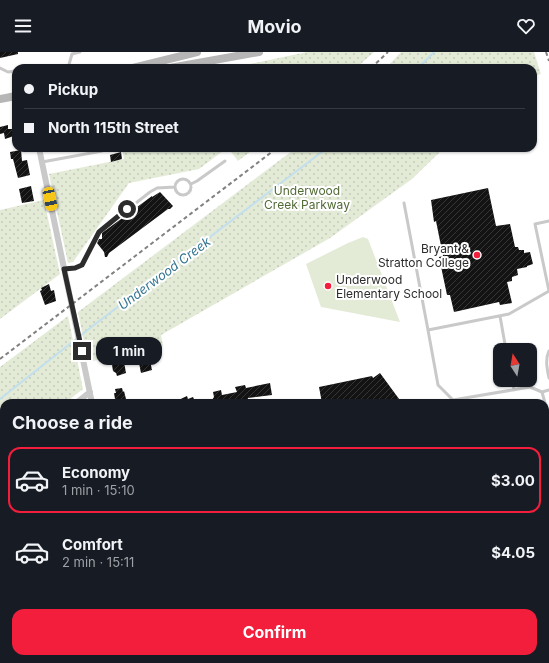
<!DOCTYPE html>
<meta charset="utf-8">
<style>
:root{--surface:#171b24;--page:#20242c;--text:#f1f3f6;--muted:#9ea1a6;--line:#363941;--accent:#f21e3c}
body{margin:0;font-family:Inter,sans-serif;background:var(--page);color:var(--text);height:100vh;display:flex;flex-direction:column;font-size:15px;white-space:nowrap}
*{box-sizing:border-box;margin:0}
p{font-size:13px;color:var(--muted)}
.icon{flex:none;width:22px;height:22px;fill:none;stroke:currentColor;stroke-width:2;stroke-linecap:round;stroke-linejoin:round}
.map{position:relative;flex:1;overflow:hidden}
.drawer{position:absolute;left:0px;top:347px;width:549px;height:264px;display:flex;flex-direction:column;background:var(--surface);border-radius:12px 12px 0 0;box-shadow:0 1px 3px #0004}
.drawer>*{flex:none}
.hud{position:absolute;left:12px;top:12px;width:525px;height:88px;border-radius:12px;box-shadow:0 1px 3px #0004;display:grid;align-content:center;height:88px;padding:0 12px;background:var(--surface)}
.needle{width:26px;rotate:349deg}
.controls{position:absolute;left:493px;top:291px;display:grid;gap:8px}
.controls a{display:grid;place-items:center;width:44px;height:44px;border-radius:8px;background:var(--surface);box-shadow:0 1px 3px #0004;font-size:20px}
.end{position:absolute;width:18px;height:18px;margin:-9px;border:5px solid #2c2c2c;background:#fff;box-shadow:0 0 0 2px #fff}
.from{border-radius:50%}
.bubble{position:absolute;height:28px;border-radius:12px;background:var(--surface);box-shadow:0 1px 3px #0004;font-size:13px;font-weight:700;line-height:28px;text-align:center}
.car{position:absolute;width:12px;height:24px;margin:-12px -6px;border-radius:5px;box-shadow:0 0 3px 1px #0007;background:linear-gradient(#f5c518 24%,#345 0 40%,#f5c518 0 76%,#345 0 86%,#f5c518 0)}
.hud b{display:flex;align-items:center;gap:14px;height:38px;font-size:15px}
.hud b+b{border-top:1px solid var(--line)}
.hud i{width:10px;height:10px;background:var(--text)}
ul{padding:0;list-style:none}
li{display:flex;align-items:center;gap:12px;height:66px;margin:0 8px 6px;padding:0 4px;border:2px solid transparent;border-radius:12px}
li div{flex:1}
li b{display:block;font-size:15px}
li em{font-style:normal;font-weight:700}
li.current{border-color:var(--accent)}
li>.icon{width:36px;height:36px;stroke-width:1.5}
h2{padding:0 12px;font-size:18px;line-height:48px}
.primary-button{display:flex;gap:8px;margin-top:auto;padding:8px 12px}
.primary-button a{flex:1;height:46px;border-radius:12px;background:var(--accent);color:#fff;font-size:16px;font-weight:700;line-height:46px;text-align:center}
header{display:flex;justify-content:space-between;align-items:center;height:52px;padding:0 12px;background:var(--surface);font-size:18px;font-weight:700}
.map>svg:first-child{display:block}
</style>
<header><svg class="icon" aria-label="menu" viewBox="0 0 24 24"><path d="M4 6h16M4 12h16M4 18h16"/></svg>Movio<svg class="icon" aria-label="heart" viewBox="0 0 24 24"><path d="M12 20l-8-8c-3-5 5-10 8-4 3-6 11-1 8 4z"/></svg></header>
<div class="map">
<svg width="549" height="611" viewBox="0 0 549 611">
<defs>
<pattern id="park-dots" width="8" height="8" patternUnits="userSpaceOnUse"><rect width="8" height="8" fill="#e3ebd7"/><path d="M2 2h.1M6 6h.1" fill="none" stroke="#c3cab9" stroke-width="1.8" stroke-linecap="round"/></pattern>
<pattern id="building-hatch" width="6" height="6" patternUnits="userSpaceOnUse"><rect width="6" height="6" fill="#131313"/><path d="M-1 1l2-2M0 6l6-6M5 7l2-2" fill="none" stroke="#363636"/></pattern>
</defs>
<rect width="100%" height="100%" fill="#fff"/>
<path fill="url(#park-dots)" d="M 307,0 L 374,0 L 356,16 L 231,16 Z
M 401,0 L 534,0 L 541,22 L 533,24 L 533,16 L 386,16 Z
M 122,96 L 227,96 L 199,117 L 129,131 L 73,210 L 68,211 L 49,122 L 124,107 Z
M 228,96 L 255,96 L 238,109 Z
M 296,96 L 444,96 L 412,127 L 330,186 L 161,283 L 163,294 L 88,310 L 78,260 Z
M 44,148 L 60,222 L 0,267 L 0,158 Z
M 68,264 L 83,337 L 65,351 L 4,351 L 4,397 L 0,400 L 0,315 Z"/>
<path fill="#e3ebd7" d="M 363,185 L 368,187 L 400,270 L 321,255 L 306,212 L 348,191 Z"/>
<g fill="none" stroke-linecap="round" stroke-linejoin="round">
<path stroke="#c2dfed" stroke-width="2" d="M 418,16 L 434,0
M 0,347 L 94,273 L 327,96"/>
</g>
<path fill="url(#building-hatch)" d="M 0,0 L 18,0 L 18,2 L 0,6 Z
M 8,73 L 8,77 L 13,77 L 14,84 L 5,87 L 4,81 L 0,82 L 0,75 Z
M 21,98 L 22,109 L 27,108 L 30,123 L 18,126 L 13,107 L 11,107 L 10,100 Z
M 121,100 L 122,107 L 111,110 L 110,103 Z
M 31,134 L 34,149 L 22,151 L 19,137 Z
M 488,136 L 496,174 L 510,172 L 515,195 L 518,195 L 519,198 L 524,198 L 524,201 L 530,200 L 533,212 L 527,214 L 527,215 L 517,217 L 518,223 L 512,225 L 512,229 L 507,230 L 512,251 L 500,253 L 499,250 L 454,260 L 450,243 L 447,243 L 439,205 L 443,204 L 436,169 L 434,170 L 431,148 Z
M 160,140 L 173,154 L 170,157 L 168,157 L 109,201 L 107,205 L 105,205 L 104,200 L 97,191 L 99,187 L 102,187 L 102,181 L 152,144 L 152,145 Z
M 49,232 L 51,239 L 54,238 L 56,249 L 45,253 L 40,239 L 42,238 L 41,236 Z
M 149,304 L 152,318 L 141,321 L 138,306 Z
M 124,310 L 126,321 L 117,324 L 116,321 L 113,319 L 112,313 Z
M 380,321 L 402,351 L 322,351 L 319,335 L 372,324 L 373,326 Z
M 270,331 L 272,343 L 248,346 L 248,349 L 240,351 L 238,348 L 224,351 L 210,351 L 214,345 L 213,340 L 221,338 L 222,343 L 237,340 L 235,335 L 245,333 L 246,336 Z
M 122,336 L 123,340 L 124,339 L 127,351 L 122,351 L 121,349 L 117,350 L 117,347 L 115,347 L 114,341 L 116,341 L 115,337 Z
M 187,344 L 188,347 L 193,345 L 196,351 L 172,351 Z"/>
<g fill="none" stroke-linecap="round" stroke-linejoin="round">
<path stroke="#c9c9c9" stroke-width="3" d="M 0,16 L 8,20 L 16,19
M 68,16 L 72,2 L 80,0
M 42,110 L 102,99 L 107,96
M175 135a8 8 0 1 1 16 0a8 8 0 1 1-16 0Z
M 191,132 L 197,129 L 225,109
M 404,151 L 428,278
M 549,169 L 535,172 L 549,239
M 64,217 L 75,216 L 82,213 L 99,180 L 150,140 L 157,136 L 175,135
M 500,264 L 506,298
M 549,299 C 545,307 547,317 549,326
M 512,328 L 514,338
M 542,340 L 549,338
M 545,351 L 542,340 L 530,335 L 453,348 L 438,333 L 428,278 L 509,262 L 549,239
M 545,353 L 549,374"/>
<path stroke="#c9c9c9" stroke-width="6" d="M 39,96 L 92,351
M 76,351 L 90,340
M 0,409 L 4,406
M 545,427 L 549,426
M 545,572 L 549,571
M 66,607 L 67,611
M 145,607 L 145,611
M 226,607 L 227,611
M 309,607 L 310,611
M 390,607 L 391,611
M 27,611 L 36,607"/>
<path stroke="#b6b6b6" stroke-width="8" d="M 133,16 L 197,0
M 170,16 L 259,0
M 0,47 L 16,44"/>
<path stroke="#818181" stroke-width="2" stroke-dasharray="4 3" stroke-linecap="butt" d="M 546,0 L 549,9
M 371,16 L 388,0
M 0,307 L 277,96"/>
</g>
<g fill="none" stroke-linecap="round" stroke-linejoin="round">
<path stroke="#2c2c2c" stroke-width="5" d="M 82,299 L 64,217 L 75,216 L 82,213 L 99,180 L 127,157"/>
</g>
<g fill="#f21e3c" stroke="#fff" stroke-width="1.5">
<circle cx="477" cy="203" r="4"/>
<circle cx="328" cy="234" r="4"/>
</g>
<g text-anchor="middle" dominant-baseline="central" stroke-width="4" stroke-linejoin="round" paint-order="stroke">
<g font-size="12" fill="#526a36" stroke="#fff">
<text x="307" y="138">Underwood<tspan x="307" dy="14">Creek Parkway</tspan></text>
</g>
<g font-size="12" fill="#2c2c2c" stroke="#fff" text-anchor="end">
<text x="469" y="196">Bryant &amp;<tspan x="469" dy="14">Stratton College</tspan></text>
<text x="336" y="227" text-anchor="start">Underwood<tspan x="336" dy="14">Elementary School</tspan></text>
</g>
<g font-size="13" font-style="italic" fill="#357593" stroke="#fff">
<text transform="translate(164 221) rotate(-37)">Underwood Creek</text>
</g>
</g>
</svg>
<div class="controls">
<a><svg class="needle" viewBox="-14 -14 28 28"><path d="M0-13l5 13h-10z" fill="#e53935"/><path d="M0 13l5-13h-10z" fill="#9ea1a6"/></svg></a>
</div>
<i class="end from" style="left:127px;top:157px"></i>
<i class="end" style="left:82px;top:299px"></i>
<div class="bubble" style="left:96px;top:285px;width:66px">1 min</div>
<i class="car" style="left:50px;top:147px;rotate:168deg"></i>
<div class="hud">
<b><i class="from"></i>Pickup</b>
<b><i></i>North 115th Street</b>
</div>
<section class="drawer">
<h2>Choose a ride</h2>
<ul>
<li class="current"><svg class="icon" aria-label="car" viewBox="0 0 24 24"><path d="M5 17H2v-5l4-1 3-4h7l3 4 3 1v5h-3M9 17h6M6 11h13"/><circle cx="7" cy="17" r="2"/><circle cx="17" cy="17" r="2"/></svg><div><b>Economy</b><p>1 min · 15:10</p></div><em>$3.00</em></li>
<li><svg class="icon" aria-label="car" viewBox="0 0 24 24"><path d="M5 17H2v-5l4-1 3-4h7l3 4 3 1v5h-3M9 17h6M6 11h13"/><circle cx="7" cy="17" r="2"/><circle cx="17" cy="17" r="2"/></svg><div><b>Comfort</b><p>2 min · 15:11</p></div><em>$4.05</em></li>
</ul>
<div class="primary-button"><a>Confirm</a></div>
</section>
</div>
